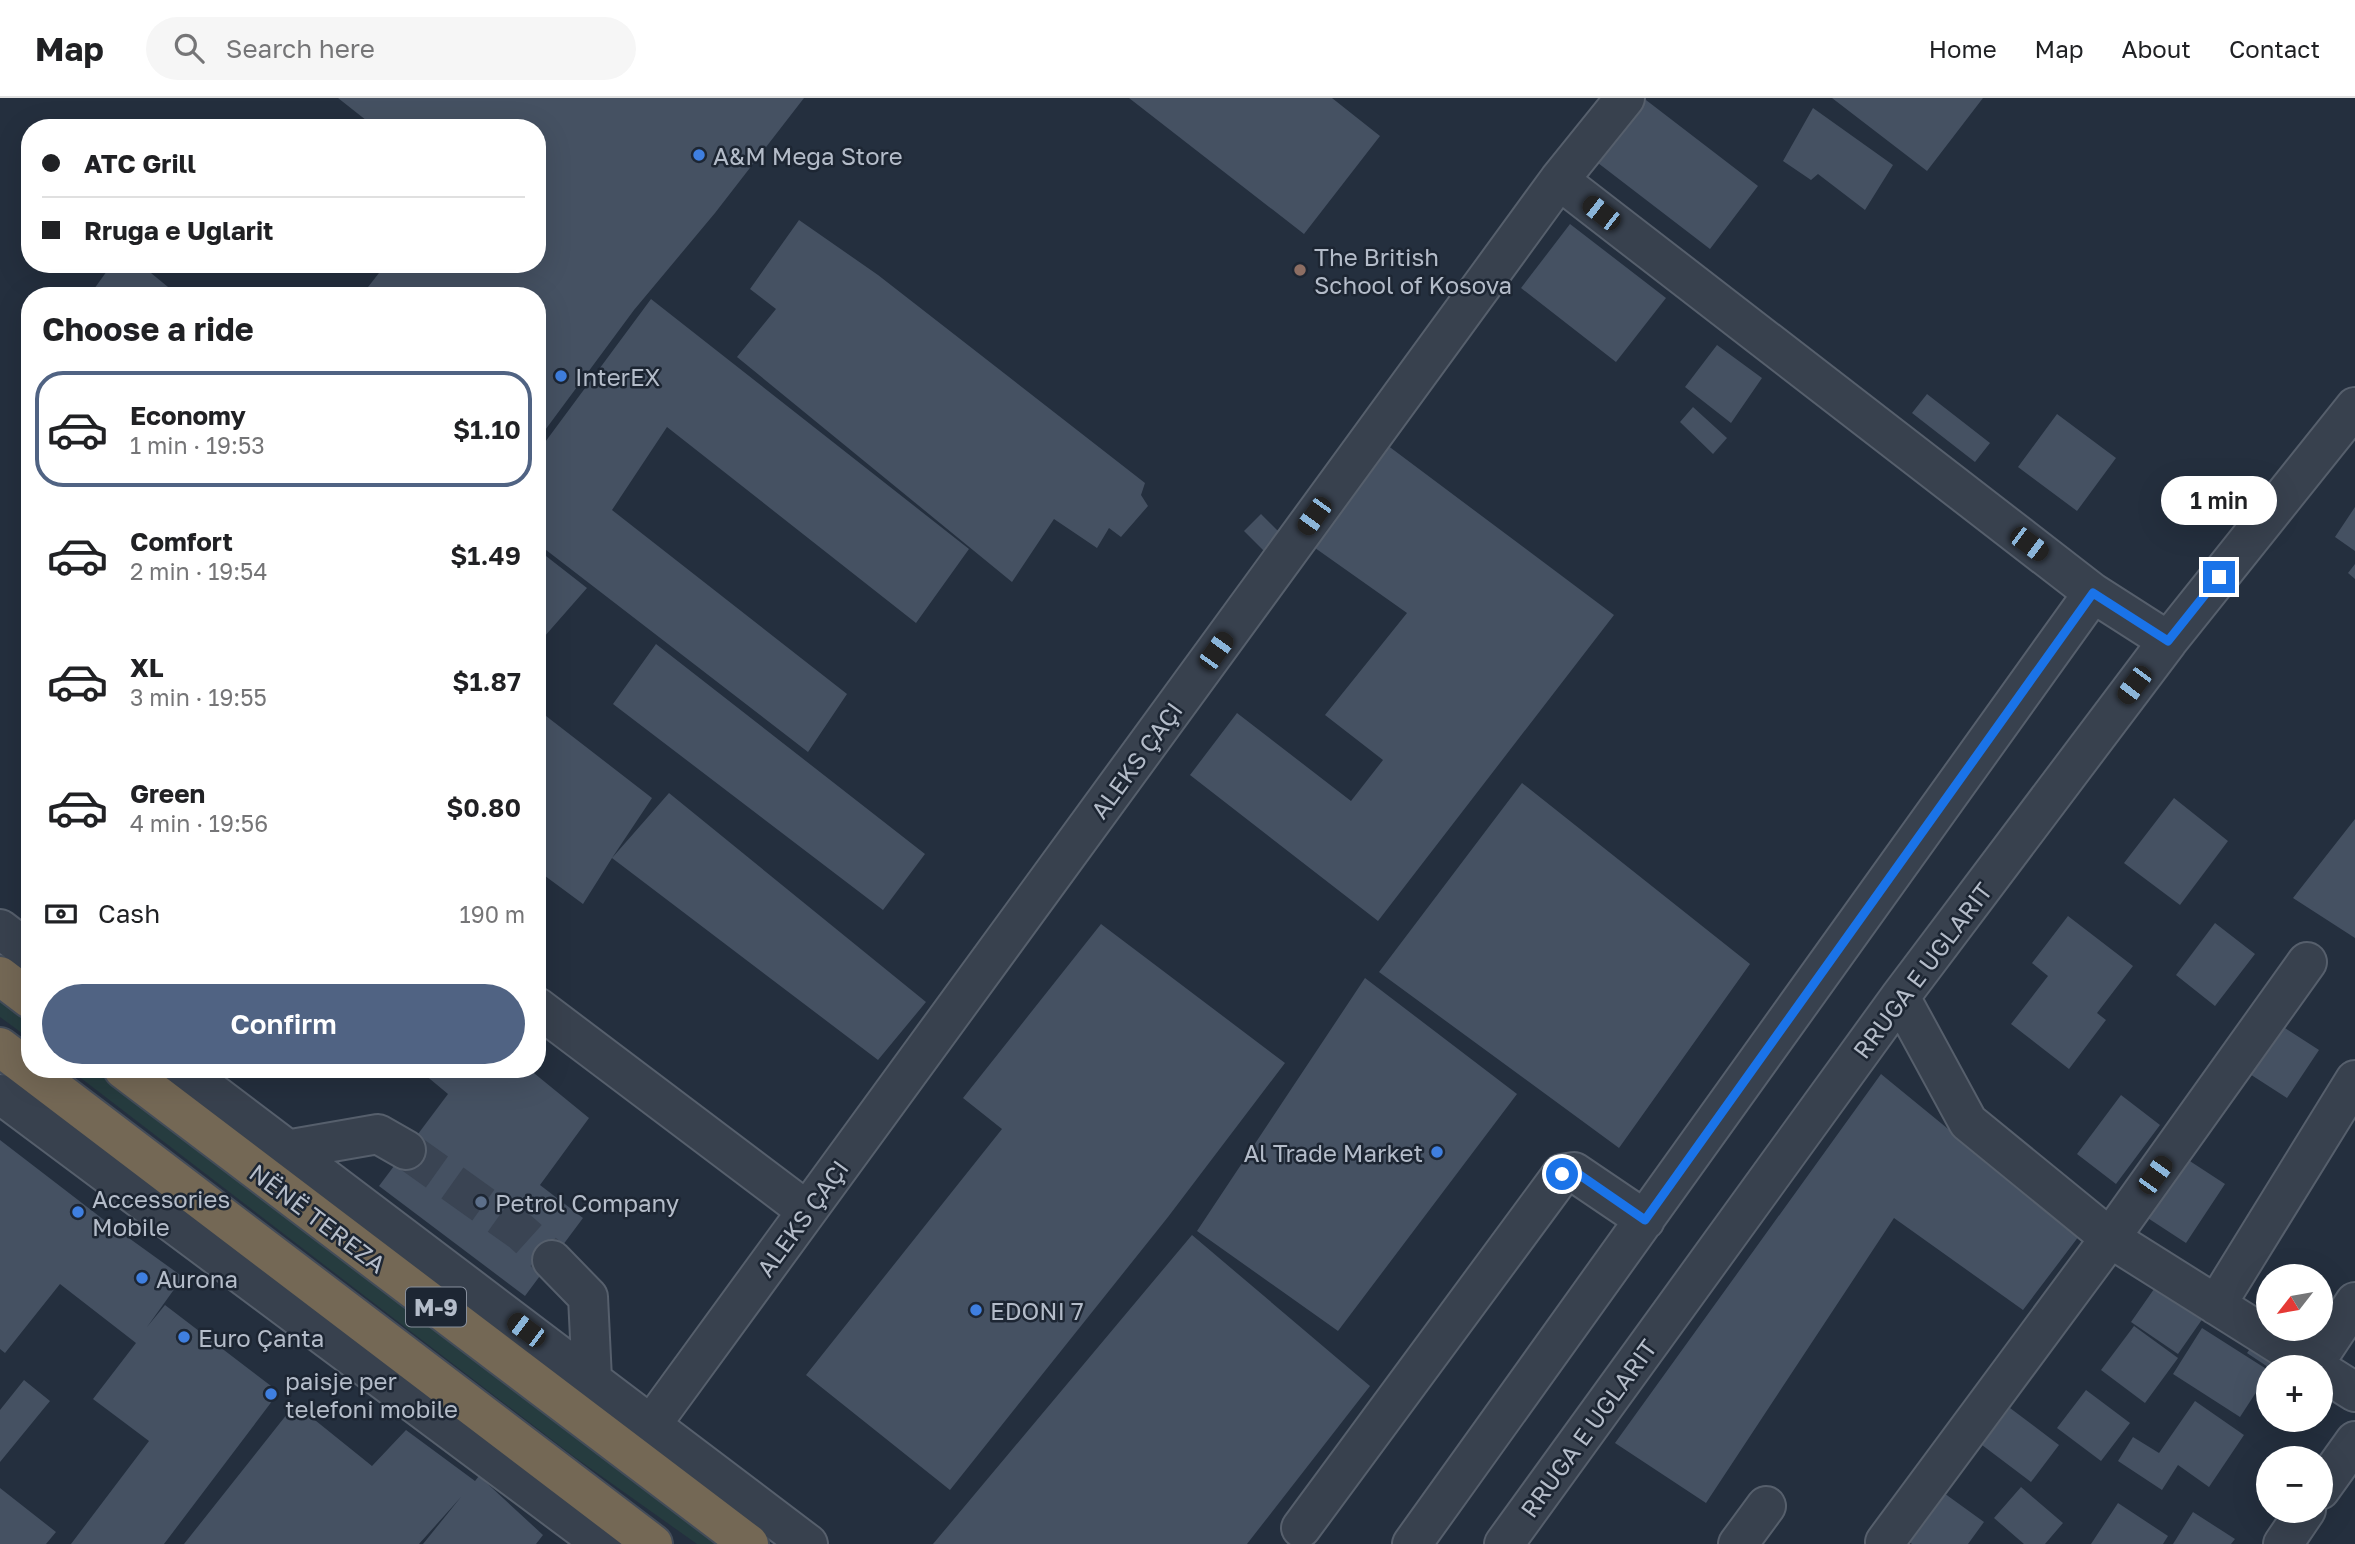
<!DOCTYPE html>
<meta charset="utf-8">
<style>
:root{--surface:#fff;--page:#f6f6f6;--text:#202124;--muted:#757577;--line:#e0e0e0;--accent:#506383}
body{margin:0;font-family:"Golos Text",sans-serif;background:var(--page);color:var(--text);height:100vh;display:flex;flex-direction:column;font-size:26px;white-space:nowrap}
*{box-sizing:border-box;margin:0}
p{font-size:23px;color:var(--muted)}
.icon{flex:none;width:38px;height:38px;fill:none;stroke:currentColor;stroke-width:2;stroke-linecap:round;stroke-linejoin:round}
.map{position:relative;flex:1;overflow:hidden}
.details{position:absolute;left:21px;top:189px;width:525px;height:791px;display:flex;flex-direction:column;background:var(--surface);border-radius:28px;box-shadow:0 7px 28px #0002}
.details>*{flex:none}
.top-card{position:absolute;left:21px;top:21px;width:525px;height:154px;border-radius:28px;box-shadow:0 7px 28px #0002;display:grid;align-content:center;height:154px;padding:0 21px;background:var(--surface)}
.needle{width:46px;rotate:239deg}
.tools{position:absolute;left:2256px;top:1166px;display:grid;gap:14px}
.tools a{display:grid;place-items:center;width:77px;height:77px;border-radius:50%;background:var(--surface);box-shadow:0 7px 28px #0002;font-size:35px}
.end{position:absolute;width:32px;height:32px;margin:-16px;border:9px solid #1a73e8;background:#fff;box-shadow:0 0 0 4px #fff}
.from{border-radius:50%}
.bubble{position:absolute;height:49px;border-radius:24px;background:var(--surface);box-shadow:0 7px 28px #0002;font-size:23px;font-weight:600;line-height:49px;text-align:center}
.car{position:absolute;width:21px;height:42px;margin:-21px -10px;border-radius:9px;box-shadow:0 0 5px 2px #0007;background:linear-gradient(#222 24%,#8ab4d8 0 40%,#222 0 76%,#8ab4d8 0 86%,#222 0)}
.top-card b{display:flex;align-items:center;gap:24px;height:66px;font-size:26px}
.top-card b+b{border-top:2px solid var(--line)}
.top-card i{width:18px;height:18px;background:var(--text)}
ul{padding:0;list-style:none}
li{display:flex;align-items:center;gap:21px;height:116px;margin:0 14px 10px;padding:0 7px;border:4px solid transparent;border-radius:28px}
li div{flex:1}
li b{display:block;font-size:26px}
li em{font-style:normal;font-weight:600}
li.selected{border-color:var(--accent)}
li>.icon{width:63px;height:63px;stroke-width:1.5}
h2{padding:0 21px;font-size:32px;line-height:84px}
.pay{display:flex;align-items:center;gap:18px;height:77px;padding:0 21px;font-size:26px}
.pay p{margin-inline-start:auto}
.cta{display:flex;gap:14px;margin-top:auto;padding:14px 21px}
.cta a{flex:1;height:80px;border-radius:42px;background:var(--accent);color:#fff;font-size:28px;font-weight:600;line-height:80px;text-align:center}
header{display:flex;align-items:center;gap:42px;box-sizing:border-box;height:98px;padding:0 35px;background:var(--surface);border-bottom:2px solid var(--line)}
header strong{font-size:33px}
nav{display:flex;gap:38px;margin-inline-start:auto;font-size:24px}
.search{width:490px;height:63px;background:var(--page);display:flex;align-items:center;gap:18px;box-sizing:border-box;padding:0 24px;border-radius:38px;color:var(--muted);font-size:26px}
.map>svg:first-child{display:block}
</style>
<header>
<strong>Map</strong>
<div class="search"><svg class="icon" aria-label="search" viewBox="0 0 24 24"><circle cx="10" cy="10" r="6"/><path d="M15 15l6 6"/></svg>Search here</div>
<nav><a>Home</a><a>Map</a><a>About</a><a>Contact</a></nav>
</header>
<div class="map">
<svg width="2355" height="1446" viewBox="0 0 2355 1446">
<rect width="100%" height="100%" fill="#242f3e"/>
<path fill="#263c3f" d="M 0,892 L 30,915 L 30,941 L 0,919 Z
M 69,971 L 104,971 L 722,1446 L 697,1446 L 573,1358 Z"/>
<path fill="#455162" d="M 338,0 L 804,0 L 715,115 L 634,212 L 537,343 L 537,198 L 361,198 L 386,166 L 537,166 L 537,30 L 376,30 Z
M 1129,0 L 1332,0 L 1380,38 L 1304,136 Z
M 1832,0 L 1983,0 L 1927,73 Z
M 1646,2 L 1758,88 L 1710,151 L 1598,65 Z
M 1813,10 L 1893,67 L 1865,112 L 1818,76 L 1811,82 L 1783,63 Z
M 799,122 L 878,177 L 1145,385 L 1141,397 L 1148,408 L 1121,439 L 1109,430 L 1097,450 L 1054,421 L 1012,484 L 737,259 L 776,211 L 750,191 Z
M 1570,126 L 1666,200 L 1616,264 L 1521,190 Z
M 112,166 L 140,166 L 179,198 L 89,198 Z
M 651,201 L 969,451 L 916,525 L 667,329 L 612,412 L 847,596 L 808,654 L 537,445 L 537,355 Z
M 1717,247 L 1762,280 L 1731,325 L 1685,289 Z
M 1927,296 L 1990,345 L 1975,364 L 1912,315 Z
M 1693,309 L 1727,340 L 1713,356 L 1680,324 Z
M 2057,316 L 2116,360 L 2077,413 L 2018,369 Z
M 1383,344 L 1614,517 L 1378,823 L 1190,677 L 1237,615 L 1351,703 L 1383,662 L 1325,617 L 1407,515 L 1308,445 Z
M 2355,409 L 2355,453 L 2335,439 Z
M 1261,416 L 1287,442 L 1270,459 L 1244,433 Z
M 537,451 L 587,490 L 537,547 Z
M 2355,466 L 2355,481 L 2348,475 Z
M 656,546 L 925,756 L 883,812 L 613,606 Z
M 537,611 L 652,700 L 612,760 L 669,695 L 926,904 L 878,962 L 612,760 L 583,806 L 537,772 Z
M 1522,685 L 1750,866 L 1619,1050 L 1379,874 Z
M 2174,700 L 2228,743 L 2180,807 L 2124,765 Z
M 2355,721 L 2355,840 L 2293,800 Z
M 2068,818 L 2133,868 L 2097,915 L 2106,922 L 2069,971 L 2011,926 L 2048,878 L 2032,865 Z
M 2215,825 L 2255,856 L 2215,908 L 2176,877 Z
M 1101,826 L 1285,965 L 1168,1119 L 950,1392 L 806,1277 L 1002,1031 L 963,1000 Z
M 1365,880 L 1517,996 L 1338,1233 L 1197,1133 Z
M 2274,923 L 2319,952 L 2287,1000 L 2242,971 Z
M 418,971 L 529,971 L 589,1020 L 540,1087 L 583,1120 L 525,1198 L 379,1088 L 448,996 Z
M 1881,976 L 2079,1138 L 2023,1212 L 1894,1120 L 1706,1405 L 1615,1345 Z
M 2121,997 L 2160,1027 L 2116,1086 L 2077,1056 Z
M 0,1042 L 108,1125 L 183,1179 L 147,1229 L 165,1207 L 279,1294 L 164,1446 L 71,1446 L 149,1343 L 93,1301 L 136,1245 L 60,1186 L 5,1255 L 0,1251 Z
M 2176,1054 L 2225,1086 L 2186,1145 L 2137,1113 Z
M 1192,1137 L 1370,1288 L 1247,1446 L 933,1446 Z
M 2161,1181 L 2208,1213 L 2178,1256 L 2131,1224 Z
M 2134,1228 L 2178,1260 L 2145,1305 L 2101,1272 Z
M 2202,1230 L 2268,1272 L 2268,1276 L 2240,1319 L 2173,1276 Z
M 2260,1236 L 2310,1269 L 2268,1269 L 2247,1255 Z
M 2320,1276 L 2339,1288 L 2326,1307 L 2320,1303 Z
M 24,1282 L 50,1303 L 0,1364 L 0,1312 Z
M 2086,1292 L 2130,1325 L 2101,1363 L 2057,1330 Z
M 2195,1303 L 2244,1337 L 2209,1389 L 2178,1367 L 2162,1392 L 2118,1363 L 2133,1339 L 2159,1355 Z
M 295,1306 L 372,1368 L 406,1332 L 475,1383 L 479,1378 L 543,1437 L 536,1446 L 423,1446 L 461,1399 L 419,1446 L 184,1446 Z
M 2010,1310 L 2059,1347 L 2031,1384 L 1982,1347 Z
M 2021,1389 L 2063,1425 L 2045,1446 L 2024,1446 L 1994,1420 Z
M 0,1390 L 56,1434 L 46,1446 L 0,1446 Z
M 1937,1390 L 1984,1424 L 1968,1446 L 1912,1446 L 1902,1438 Z
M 2118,1405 L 2168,1438 L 2163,1446 L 2091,1446 Z
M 2193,1414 L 2235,1441 L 2231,1446 L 2173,1446 Z"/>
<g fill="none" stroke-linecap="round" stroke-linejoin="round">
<path stroke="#3a4453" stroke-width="38" stroke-dasharray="38 19" stroke-linecap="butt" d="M 406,1052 L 521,1134 L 552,1162"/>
<g stroke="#565f6c" stroke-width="42">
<path id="minor" d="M 1559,82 L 2093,495 L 2168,543
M 0,831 L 30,854
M 1900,899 L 1968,1024 L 2110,1140 L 2315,1269
M 537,909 L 807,1113
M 181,971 L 808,1446
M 0,996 L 603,1446
M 286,1052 L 378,1036 L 406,1052
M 552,1162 L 588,1199 L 592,1281
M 2216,1207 L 2355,982
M 2313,1267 L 2355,1204
M 2320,1272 L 2355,1294
M 651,1327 L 1559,82 L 1625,0
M 2320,1392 L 2355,1343
M 1301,1430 L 1562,1076 L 1574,1074 L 1645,1122
M 1885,1444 L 2110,1140 L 2307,864
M 1412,1446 L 2093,495
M 1504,1446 L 1900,899 L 2168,543 L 2355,309
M 1738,1446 L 1766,1408
M 2283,1446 L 2306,1412"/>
</g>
<g stroke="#434c59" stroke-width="42">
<path id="highway" d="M 0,878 L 30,901
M 0,949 L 653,1446
M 123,971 L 749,1446"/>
</g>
<use href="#minor" stroke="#38414e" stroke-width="38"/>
<use href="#highway" stroke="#746855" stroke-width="38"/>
</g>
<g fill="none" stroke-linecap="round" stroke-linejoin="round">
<path stroke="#1a73e8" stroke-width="9" d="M 1562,1076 L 1574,1073 L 1645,1122 L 2093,495 L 2168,543 L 2219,479"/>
</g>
<g fill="#3f7fe0" stroke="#1d2633" stroke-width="2.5">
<circle cx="699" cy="57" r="7"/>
<circle cx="561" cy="278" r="7"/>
<circle cx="1437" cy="1054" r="7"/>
<circle cx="78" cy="1114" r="7"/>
<circle cx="142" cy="1180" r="7"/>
<circle cx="976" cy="1212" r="7"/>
<circle cx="184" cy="1239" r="7"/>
<circle cx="271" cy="1296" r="7"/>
</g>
<circle fill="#8d6e63" stroke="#1d2633" stroke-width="2.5" cx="1300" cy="172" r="7"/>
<circle fill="#5c6f8a" stroke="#1d2633" stroke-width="2.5" cx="481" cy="1104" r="7"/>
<g text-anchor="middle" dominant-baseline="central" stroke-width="5" stroke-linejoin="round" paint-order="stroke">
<rect fill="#1d2633" stroke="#878f9c" stroke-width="2" x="406" y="1189.5" width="60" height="39" rx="5"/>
<g font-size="23" font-weight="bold" fill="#b4bcc9">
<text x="436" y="1209">M-9</text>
</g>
<g font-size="24" fill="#b4bcc9" stroke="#1d2633" text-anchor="start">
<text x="713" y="57">A&amp;M Mega Store</text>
<text x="1314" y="158">The British<tspan x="1314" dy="28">School of Kosova</tspan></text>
<text x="575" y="278">InterEX</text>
<text x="1423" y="1054" text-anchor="end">Al Trade Market</text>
<text x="92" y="1100">Accessories<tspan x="92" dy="28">Mobile</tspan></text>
<text x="495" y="1104">Petrol Company</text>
<text x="156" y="1180">Aurona</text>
<text x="990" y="1212">EDONI 7</text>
<text x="198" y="1239">Euro Çanta</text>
<text x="285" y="1282">paisje per<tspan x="285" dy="28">telefoni mobile</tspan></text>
</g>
<g font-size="24" fill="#b4bcc9" stroke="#1d2633">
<text transform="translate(1136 662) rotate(-54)">ALEKS ÇAÇI</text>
<text transform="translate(1922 872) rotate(-53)">RRUGA E UGLARIT</text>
<text transform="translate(318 1120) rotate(37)">NËNË TEREZA</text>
<text transform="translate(802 1120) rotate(-54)">ALEKS ÇAÇI</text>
<text transform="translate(1588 1330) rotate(-54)">RRUGA E UGLARIT</text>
</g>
</g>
</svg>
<div class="tools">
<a><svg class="needle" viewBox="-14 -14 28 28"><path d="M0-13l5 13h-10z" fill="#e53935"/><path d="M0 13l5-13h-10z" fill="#757577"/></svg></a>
<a>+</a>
<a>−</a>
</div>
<i class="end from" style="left:1562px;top:1076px"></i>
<i class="end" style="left:2219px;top:479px"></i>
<div class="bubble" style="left:2161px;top:378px;width:116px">1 min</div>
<i class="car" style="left:1601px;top:115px;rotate:308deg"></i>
<i class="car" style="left:1314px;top:418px;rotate:216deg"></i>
<i class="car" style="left:2029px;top:446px;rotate:127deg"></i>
<i class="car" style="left:1216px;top:553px;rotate:36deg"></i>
<i class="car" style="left:2134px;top:587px;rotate:217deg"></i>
<i class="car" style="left:2155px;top:1077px;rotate:36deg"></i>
<i class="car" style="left:526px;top:1232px;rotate:307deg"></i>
<div class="top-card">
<b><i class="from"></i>ATC Grill</b>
<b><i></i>Rruga e Uglarit</b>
</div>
<section class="details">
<h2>Choose a ride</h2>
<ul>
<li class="selected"><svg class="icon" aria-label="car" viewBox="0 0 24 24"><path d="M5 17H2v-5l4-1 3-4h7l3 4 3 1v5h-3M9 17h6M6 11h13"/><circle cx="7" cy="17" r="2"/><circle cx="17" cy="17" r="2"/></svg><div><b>Economy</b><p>1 min · 19:53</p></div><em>$1.10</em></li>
<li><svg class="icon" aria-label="car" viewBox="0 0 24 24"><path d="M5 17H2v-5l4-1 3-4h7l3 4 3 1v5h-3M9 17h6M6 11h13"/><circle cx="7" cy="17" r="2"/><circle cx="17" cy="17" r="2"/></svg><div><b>Comfort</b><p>2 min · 19:54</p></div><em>$1.49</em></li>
<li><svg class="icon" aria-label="car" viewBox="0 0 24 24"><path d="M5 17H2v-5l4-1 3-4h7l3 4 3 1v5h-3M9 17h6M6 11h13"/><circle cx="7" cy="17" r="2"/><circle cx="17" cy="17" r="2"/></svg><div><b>XL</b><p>3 min · 19:55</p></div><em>$1.87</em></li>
<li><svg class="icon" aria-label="car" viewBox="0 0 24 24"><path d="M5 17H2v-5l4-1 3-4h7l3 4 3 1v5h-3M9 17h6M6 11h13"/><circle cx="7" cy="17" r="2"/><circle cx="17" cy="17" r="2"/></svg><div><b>Green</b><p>4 min · 19:56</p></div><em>$0.80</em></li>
</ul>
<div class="pay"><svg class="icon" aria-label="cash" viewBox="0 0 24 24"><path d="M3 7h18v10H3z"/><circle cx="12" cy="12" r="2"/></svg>Cash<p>190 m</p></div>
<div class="cta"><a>Confirm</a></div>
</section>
</div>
